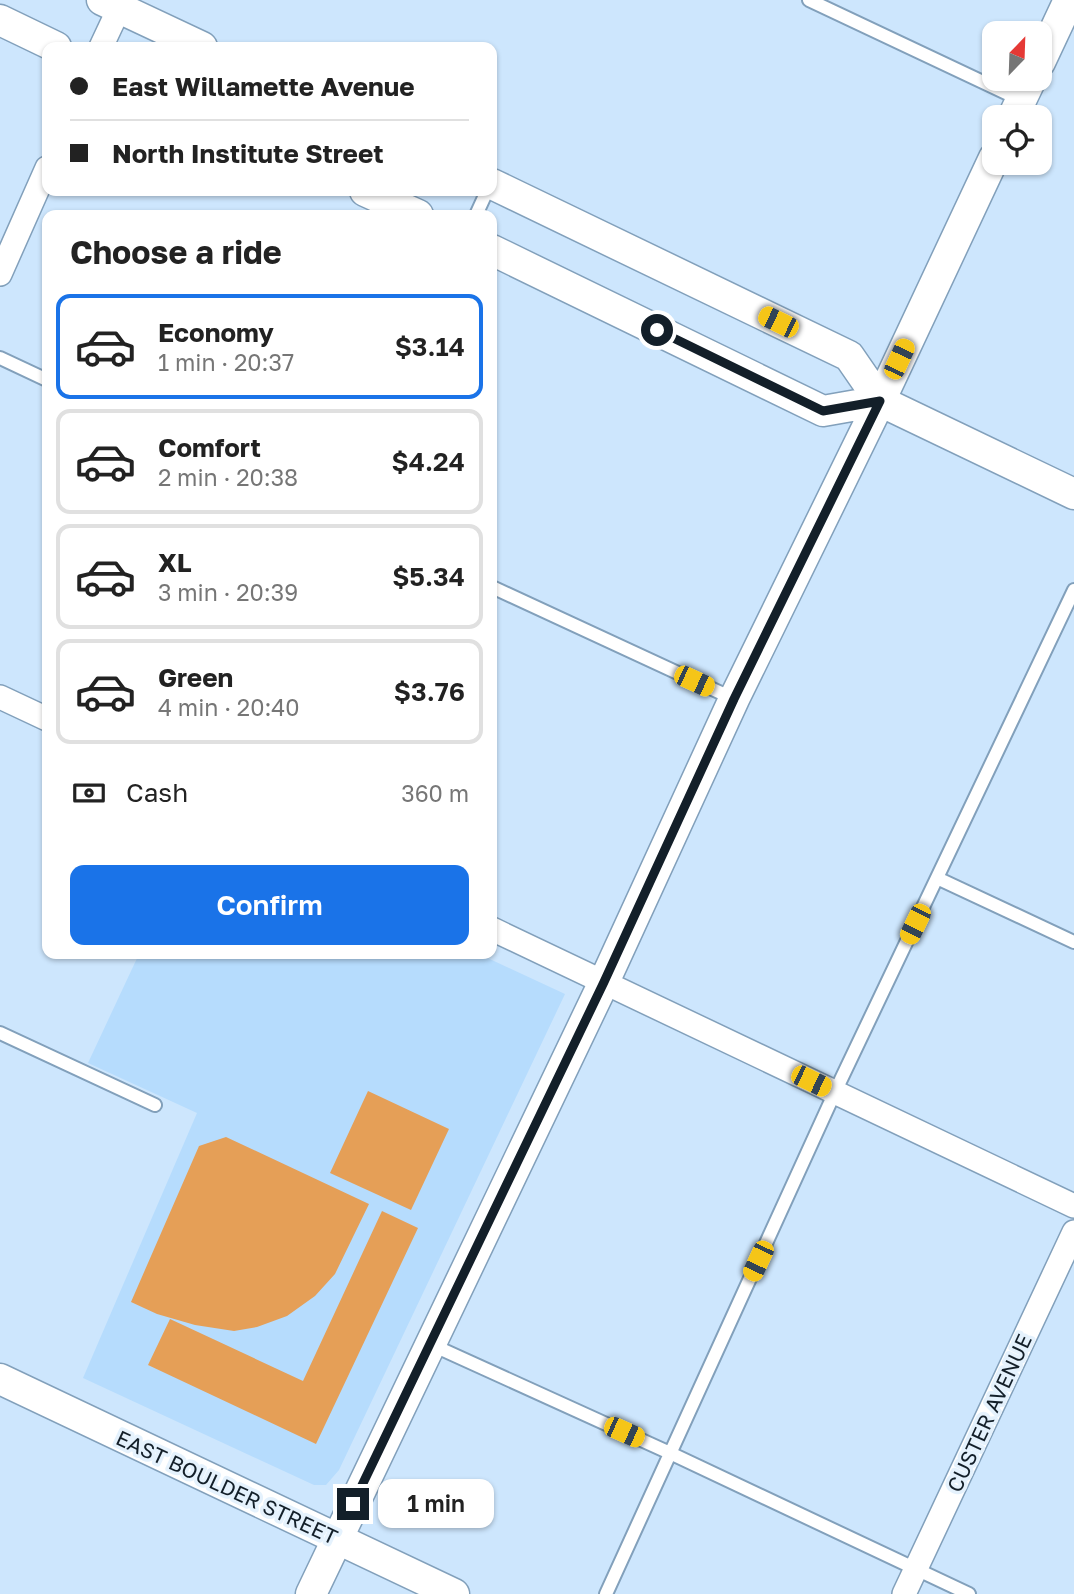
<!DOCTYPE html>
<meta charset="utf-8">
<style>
:root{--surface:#fff;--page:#f2f2f2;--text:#222;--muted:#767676;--line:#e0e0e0;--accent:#1a73e8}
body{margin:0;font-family:"Golos Text",sans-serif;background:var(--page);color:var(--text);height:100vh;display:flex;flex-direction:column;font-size:26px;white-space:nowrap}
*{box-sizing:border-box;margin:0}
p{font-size:23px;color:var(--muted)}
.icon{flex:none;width:38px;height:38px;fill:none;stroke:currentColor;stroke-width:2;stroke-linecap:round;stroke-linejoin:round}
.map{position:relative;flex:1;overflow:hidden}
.sheet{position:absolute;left:42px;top:210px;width:455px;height:749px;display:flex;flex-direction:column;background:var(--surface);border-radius:14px;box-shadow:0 2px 5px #0004}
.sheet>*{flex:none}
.banner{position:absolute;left:42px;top:42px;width:455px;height:154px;border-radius:14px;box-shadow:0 2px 5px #0004;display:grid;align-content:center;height:154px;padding:0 28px;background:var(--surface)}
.needle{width:46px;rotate:23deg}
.buttons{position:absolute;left:982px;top:21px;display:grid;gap:14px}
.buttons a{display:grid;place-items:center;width:70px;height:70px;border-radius:14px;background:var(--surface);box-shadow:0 2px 5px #0004;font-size:35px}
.end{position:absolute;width:32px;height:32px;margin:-16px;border:9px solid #131f29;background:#fff;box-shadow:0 0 0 4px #fff}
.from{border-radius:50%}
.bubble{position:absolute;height:49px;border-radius:14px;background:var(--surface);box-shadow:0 2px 5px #0004;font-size:23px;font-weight:600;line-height:49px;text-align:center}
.car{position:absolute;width:21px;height:42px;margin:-21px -10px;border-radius:9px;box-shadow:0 0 5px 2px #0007;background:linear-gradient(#f5c518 24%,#345 0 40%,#f5c518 0 76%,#345 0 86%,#f5c518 0)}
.banner b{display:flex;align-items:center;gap:24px;height:66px;font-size:26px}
.banner b+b{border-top:2px solid var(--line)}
.banner i{width:18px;height:18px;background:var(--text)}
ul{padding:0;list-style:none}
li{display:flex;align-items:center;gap:21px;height:105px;margin:0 14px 10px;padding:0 14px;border:4px solid var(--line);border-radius:14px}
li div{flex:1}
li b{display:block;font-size:26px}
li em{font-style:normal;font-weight:600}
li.selected{border-color:var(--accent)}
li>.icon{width:63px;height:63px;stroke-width:1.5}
h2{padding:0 28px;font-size:32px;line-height:84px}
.pay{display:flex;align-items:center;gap:18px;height:77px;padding:0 28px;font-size:26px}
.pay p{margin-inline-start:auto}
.primary-button{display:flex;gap:14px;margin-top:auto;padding:14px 28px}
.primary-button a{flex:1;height:80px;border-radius:14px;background:var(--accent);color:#fff;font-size:28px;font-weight:600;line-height:80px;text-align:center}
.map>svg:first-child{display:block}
</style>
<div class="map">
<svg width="1074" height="1594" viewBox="0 0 1074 1594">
<rect width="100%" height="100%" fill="#cde6fd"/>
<path fill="#b6dcfd" d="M 139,954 L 479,954 L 565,994 L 339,1470 L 326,1485 L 314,1485 L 83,1378 L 197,1113 L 88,1063 Z"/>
<path fill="#e59f57" d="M 368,1091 L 449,1129 L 411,1210 L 330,1173 Z
M 226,1137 L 369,1204 L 335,1274 L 315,1296 L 287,1316 L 257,1327 L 234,1331 L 195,1325 L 157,1314 L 131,1302 L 199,1146 Z
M 382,1211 L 418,1228 L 316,1444 L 148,1365 L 170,1319 L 303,1381 Z"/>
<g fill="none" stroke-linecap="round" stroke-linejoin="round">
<g stroke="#82a0bb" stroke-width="16">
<path id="service" d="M 809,0 L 1021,100
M 476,215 L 487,191
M 0,358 L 47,380
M 492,587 L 734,699
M 937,878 L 1074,942
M 0,1033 L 155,1105
M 430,1344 L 670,1453 L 969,1594
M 606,1594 L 835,1092 L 1074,590"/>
</g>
<g stroke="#82a0bb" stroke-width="26">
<path id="minor" d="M 101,47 L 123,0
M 0,274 L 47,168
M 0,697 L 47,719
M 492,929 L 1074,1206
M 904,1594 L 1074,1232"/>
</g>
<g stroke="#82a0bb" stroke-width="33">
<path id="tertiary" d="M 102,0 L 202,47
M 0,20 L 56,47
M 1040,62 L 1069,0
M 1013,117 L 1031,79
M 492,184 L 849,356 L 880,401 L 1074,494
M 365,191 L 418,215
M 492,250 L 823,411 L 880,401
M 0,1379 L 454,1594
M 311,1594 L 604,982 L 734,699 L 880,401 L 994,158"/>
</g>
<use href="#service" stroke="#fff" stroke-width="12"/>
<use href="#minor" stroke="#fff" stroke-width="23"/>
<use href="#tertiary" stroke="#fff" stroke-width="30"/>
</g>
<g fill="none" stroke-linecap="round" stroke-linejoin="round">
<path stroke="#131f29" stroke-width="9" d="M 353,1504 L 604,982 L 734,699 L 880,401 L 823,411 L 657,330"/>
</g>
<g text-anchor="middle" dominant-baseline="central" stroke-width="7" stroke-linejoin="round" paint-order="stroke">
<g font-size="21" fill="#131f29" stroke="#e5f2fd">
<text transform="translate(989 1413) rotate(-65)">CUSTER AVENUE</text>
<text transform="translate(227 1487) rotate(25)">EAST BOULDER STREET</text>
</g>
</g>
</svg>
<div class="buttons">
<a><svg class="needle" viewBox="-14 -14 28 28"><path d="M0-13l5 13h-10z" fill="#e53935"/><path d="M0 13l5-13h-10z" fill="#767676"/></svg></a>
<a><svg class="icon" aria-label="locate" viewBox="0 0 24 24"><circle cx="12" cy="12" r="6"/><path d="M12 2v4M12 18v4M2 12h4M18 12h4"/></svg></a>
</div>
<i class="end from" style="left:657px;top:330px"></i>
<i class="end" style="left:353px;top:1504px"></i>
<div class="bubble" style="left:378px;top:1479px;width:116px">1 min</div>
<i class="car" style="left:778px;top:322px;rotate:296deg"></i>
<i class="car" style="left:899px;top:359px;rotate:25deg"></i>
<i class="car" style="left:694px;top:681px;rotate:115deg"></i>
<i class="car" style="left:915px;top:924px;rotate:206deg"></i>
<i class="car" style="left:811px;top:1081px;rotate:116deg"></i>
<i class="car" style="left:758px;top:1261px;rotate:205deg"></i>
<i class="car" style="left:624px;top:1432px;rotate:114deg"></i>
<div class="banner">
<b><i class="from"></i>East Willamette Avenue</b>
<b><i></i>North Institute Street</b>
</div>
<section class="sheet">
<h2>Choose a ride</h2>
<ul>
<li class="selected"><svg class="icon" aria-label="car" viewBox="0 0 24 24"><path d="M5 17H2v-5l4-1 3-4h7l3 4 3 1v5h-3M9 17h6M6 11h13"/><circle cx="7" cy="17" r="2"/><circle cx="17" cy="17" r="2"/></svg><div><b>Economy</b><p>1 min · 20:37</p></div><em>$3.14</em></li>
<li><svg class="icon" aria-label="car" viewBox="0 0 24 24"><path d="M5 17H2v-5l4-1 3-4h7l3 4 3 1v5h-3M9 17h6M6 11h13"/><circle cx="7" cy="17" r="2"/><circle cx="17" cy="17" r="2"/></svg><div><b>Comfort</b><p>2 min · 20:38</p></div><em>$4.24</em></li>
<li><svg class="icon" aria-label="car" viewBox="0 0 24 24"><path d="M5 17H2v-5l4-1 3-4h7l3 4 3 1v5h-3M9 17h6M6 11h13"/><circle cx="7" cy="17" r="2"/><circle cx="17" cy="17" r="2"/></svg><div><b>XL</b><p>3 min · 20:39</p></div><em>$5.34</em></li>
<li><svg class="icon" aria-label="car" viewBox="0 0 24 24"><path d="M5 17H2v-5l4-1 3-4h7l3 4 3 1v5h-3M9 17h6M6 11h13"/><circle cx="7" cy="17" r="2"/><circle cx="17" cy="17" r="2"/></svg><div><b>Green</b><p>4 min · 20:40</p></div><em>$3.76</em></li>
</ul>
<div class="pay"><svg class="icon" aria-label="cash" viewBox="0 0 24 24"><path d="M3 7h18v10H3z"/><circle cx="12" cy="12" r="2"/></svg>Cash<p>360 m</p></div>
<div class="primary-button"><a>Confirm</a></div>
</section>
</div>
